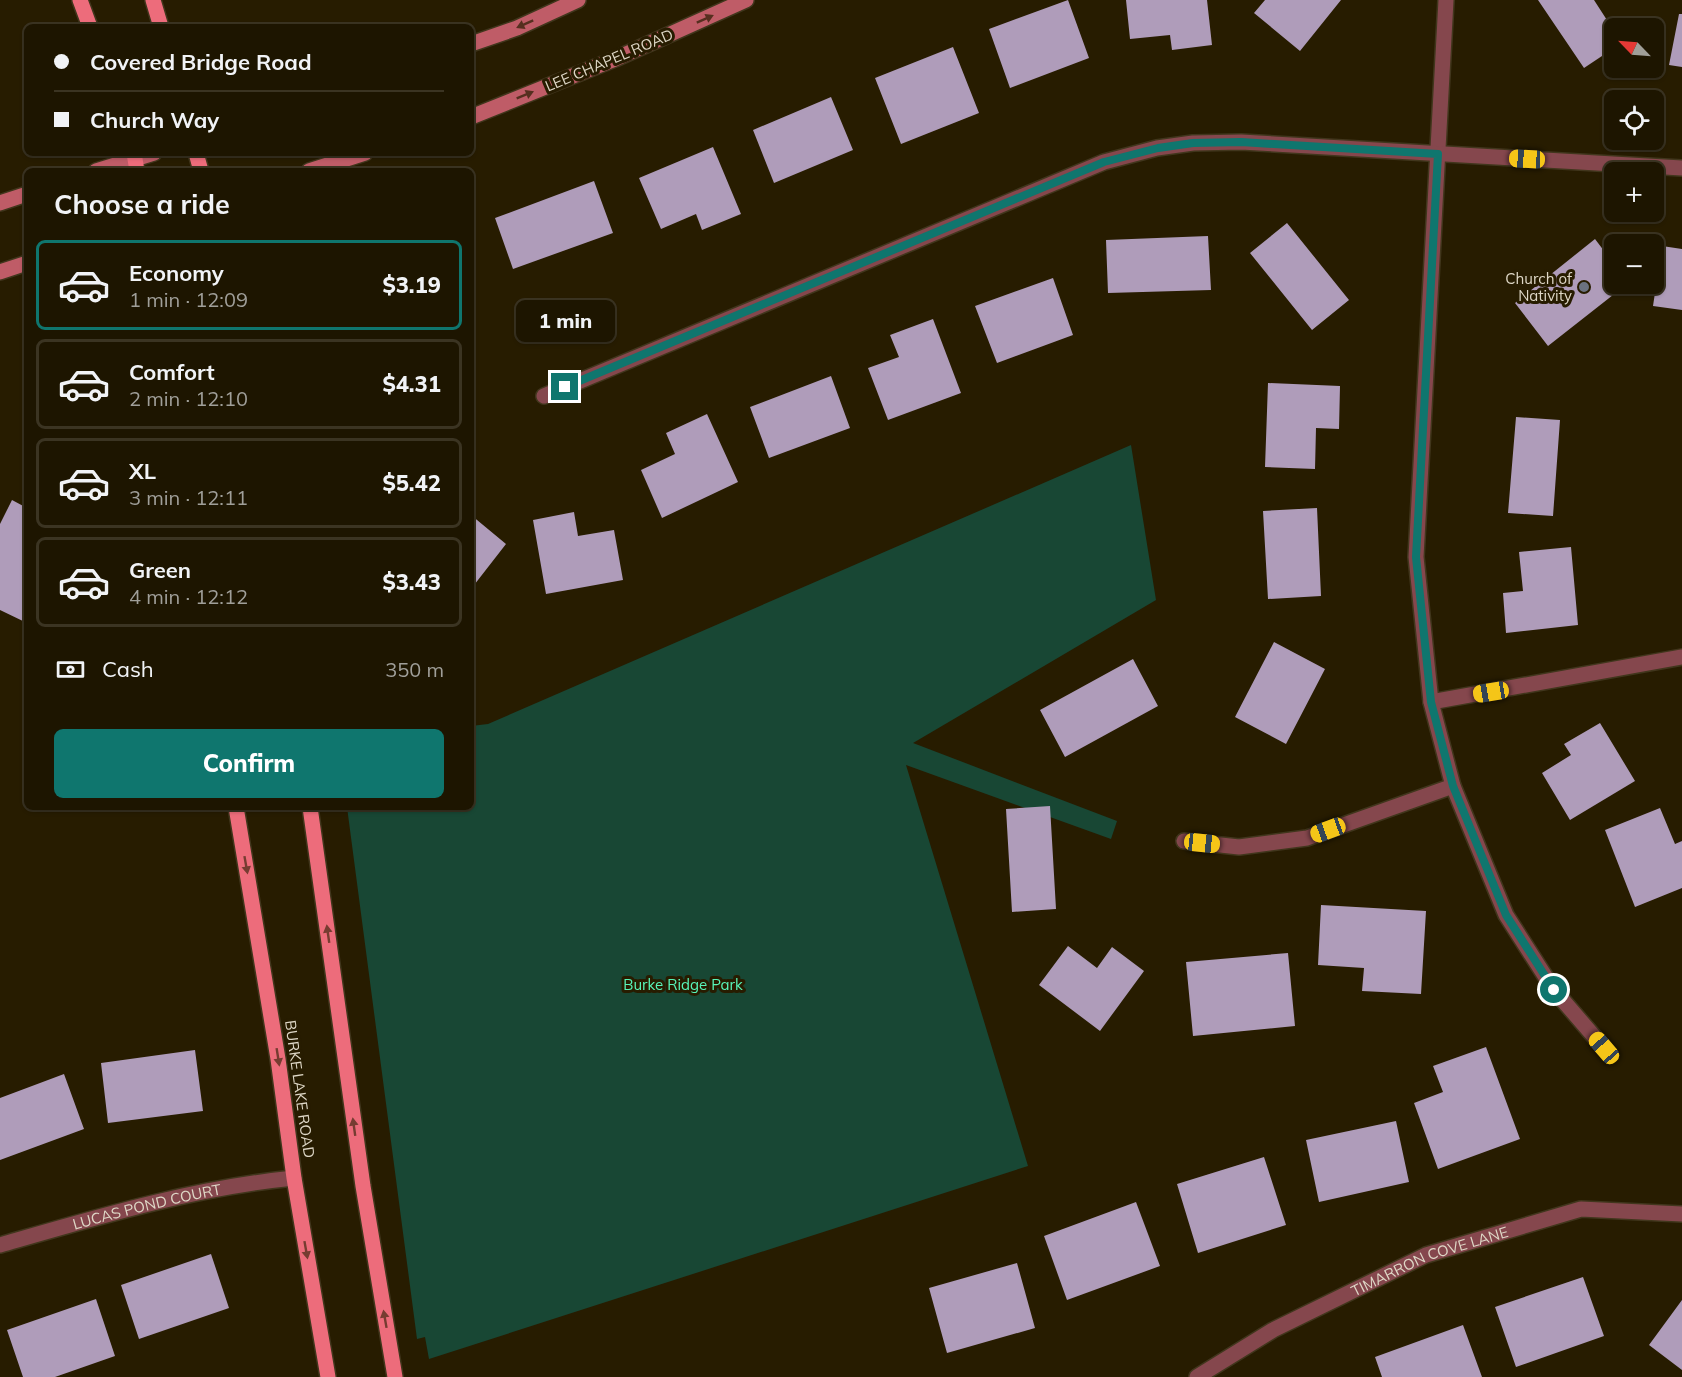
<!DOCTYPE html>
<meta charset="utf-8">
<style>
:root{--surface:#1d1500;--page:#251e0a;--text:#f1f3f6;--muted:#a09f99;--line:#3b3422;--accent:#0f766e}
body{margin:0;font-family:Mulish,sans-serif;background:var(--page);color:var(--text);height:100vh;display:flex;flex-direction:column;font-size:22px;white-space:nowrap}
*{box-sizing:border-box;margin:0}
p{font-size:20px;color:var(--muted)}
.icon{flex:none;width:33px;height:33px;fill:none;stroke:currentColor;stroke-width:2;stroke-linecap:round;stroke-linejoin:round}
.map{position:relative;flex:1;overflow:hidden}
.sheet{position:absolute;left:24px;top:168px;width:450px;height:642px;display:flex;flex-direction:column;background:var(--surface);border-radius:9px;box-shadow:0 2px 4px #0004,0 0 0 2px var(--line)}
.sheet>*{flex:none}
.guide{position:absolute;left:24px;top:24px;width:450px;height:132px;border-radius:9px;box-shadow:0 2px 4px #0004,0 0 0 2px var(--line);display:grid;align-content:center;height:132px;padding:0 30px;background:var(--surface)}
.needle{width:39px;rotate:295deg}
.tools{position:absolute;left:1604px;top:18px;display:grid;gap:12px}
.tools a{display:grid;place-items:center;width:60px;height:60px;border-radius:9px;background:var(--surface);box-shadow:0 2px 4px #0004,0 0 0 2px var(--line);font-size:30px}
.end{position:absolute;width:27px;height:27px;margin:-14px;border:8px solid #0f766e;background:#fff;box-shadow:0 0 0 3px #fff}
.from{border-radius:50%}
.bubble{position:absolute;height:42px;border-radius:9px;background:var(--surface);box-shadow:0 2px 4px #0004,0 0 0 2px var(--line);font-size:20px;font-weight:800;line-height:42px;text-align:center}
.car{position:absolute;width:18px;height:36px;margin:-18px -9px;border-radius:8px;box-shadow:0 0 4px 2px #0007;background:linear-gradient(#f5c518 24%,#345 0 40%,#f5c518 0 76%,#345 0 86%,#f5c518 0)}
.guide b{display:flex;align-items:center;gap:21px;height:57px;font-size:22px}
.guide b+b{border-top:2px solid var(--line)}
.guide i{width:15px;height:15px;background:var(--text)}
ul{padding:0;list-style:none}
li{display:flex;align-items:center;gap:18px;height:90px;margin:0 12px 9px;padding:0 18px;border:3px solid var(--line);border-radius:9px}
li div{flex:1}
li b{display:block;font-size:22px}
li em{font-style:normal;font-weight:800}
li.on{border-color:var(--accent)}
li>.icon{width:54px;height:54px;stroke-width:1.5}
h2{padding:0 30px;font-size:27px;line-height:72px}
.pay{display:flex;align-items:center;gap:15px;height:66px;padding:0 30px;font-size:22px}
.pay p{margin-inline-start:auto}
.primary-button{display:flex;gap:12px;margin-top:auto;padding:12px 30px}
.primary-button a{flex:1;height:69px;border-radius:9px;background:var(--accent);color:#fff;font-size:24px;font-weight:800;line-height:69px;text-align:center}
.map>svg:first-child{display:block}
</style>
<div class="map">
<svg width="1682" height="1377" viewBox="0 0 1682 1377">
<rect width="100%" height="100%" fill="#271c00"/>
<path fill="#184734" d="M 1131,445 L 1156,600 L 913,743 L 1117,821 L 1111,839 L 906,765 L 1028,1166 L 429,1359 L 425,1337 L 417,1339 L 347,807 L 471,807 L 471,726 L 488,724 Z"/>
<path fill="#af9cba" d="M 1068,0 L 1089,58 L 1010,88 L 989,29 Z
M 1126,0 L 1207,0 L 1212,45 L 1172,50 L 1170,35 L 1130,39 Z
M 1265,0 L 1341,0 L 1300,51 L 1254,13 Z
M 1538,0 L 1594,0 L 1614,31 L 1614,48 L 1584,68 Z
M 1679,14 L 1682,14 L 1682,67 L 1669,65 Z
M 953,47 L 979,113 L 901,144 L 875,78 Z
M 831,97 L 853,150 L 774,183 L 753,130 Z
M 713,147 L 741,214 L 702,230 L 696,214 L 661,229 L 639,178 Z
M 594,181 L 613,233 L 513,269 L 495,218 Z
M 1287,223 L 1349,300 L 1312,330 L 1250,253 Z
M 1208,236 L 1211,290 L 1108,293 L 1106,240 Z
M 1595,239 L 1614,264 L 1614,284 L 1627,284 L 1548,346 L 1515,303 Z
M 1662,246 L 1682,249 L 1682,310 L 1653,306 Z
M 1053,278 L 1073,335 L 997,363 L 975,306 Z
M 933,319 L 961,393 L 888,420 L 868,368 L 899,357 L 890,335 Z
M 831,376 L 850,428 L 769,458 L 750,407 Z
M 1268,383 L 1340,386 L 1339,429 L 1316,428 L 1315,469 L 1265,467 Z
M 707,414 L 738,482 L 662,518 L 641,470 L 675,454 L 666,433 Z
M 1516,417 L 1560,420 L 1553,516 L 1508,513 Z
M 12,500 L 27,508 L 27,623 L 0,610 L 0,524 Z
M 1317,508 L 1321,596 L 1268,599 L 1263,511 Z
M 574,512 L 578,536 L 614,530 L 623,580 L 546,594 L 533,520 Z
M 471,515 L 506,544 L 471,589 Z
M 1571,547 L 1578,625 L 1506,633 L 1503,593 L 1523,591 L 1519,552 Z
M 1274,642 L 1325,669 L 1286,744 L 1235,717 Z
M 1133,659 L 1158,706 L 1065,757 L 1040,710 Z
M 1600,723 L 1635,781 L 1570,820 L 1542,773 L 1571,755 L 1564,744 Z
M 1050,806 L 1056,909 L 1012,912 L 1006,809 Z
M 1660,808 L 1675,844 L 1682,841 L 1682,888 L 1635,907 L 1605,830 Z
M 1321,905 L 1426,911 L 1421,994 L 1362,991 L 1364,968 L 1318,965 Z
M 1068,946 L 1097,968 L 1112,947 L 1144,971 L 1100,1031 L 1039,985 Z
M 1288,953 L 1295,1026 L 1193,1036 L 1186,962 Z
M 1486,1047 L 1520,1139 L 1438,1169 L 1414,1103 L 1443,1092 L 1433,1066 Z
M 195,1050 L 203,1111 L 108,1123 L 101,1063 Z
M 64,1074 L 84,1129 L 0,1160 L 0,1098 Z
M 1396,1121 L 1409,1182 L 1319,1202 L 1306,1140 Z
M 1264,1157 L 1286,1225 L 1198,1253 L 1177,1184 Z
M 1136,1202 L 1160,1266 L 1067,1300 L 1044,1236 Z
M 211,1254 L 229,1308 L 139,1339 L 121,1285 Z
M 1017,1263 L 1035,1328 L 947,1353 L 929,1288 Z
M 1583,1277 L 1604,1336 L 1516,1367 L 1495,1307 Z
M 96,1299 L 115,1356 L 55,1377 L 23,1377 L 7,1330 Z
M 1682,1300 L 1682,1370 L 1649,1345 Z
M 1463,1325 L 1482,1377 L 1382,1377 L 1375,1357 Z"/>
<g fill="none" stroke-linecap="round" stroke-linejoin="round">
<g stroke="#41361c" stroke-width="18">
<path id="lane" d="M 1431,702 L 1682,657"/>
</g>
<g stroke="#41361c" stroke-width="18">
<g id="street">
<path d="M 1446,0 L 1416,557 L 1431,702 L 1453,786 L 1506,915 L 1554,990 L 1604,1048"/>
<path d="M 544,396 L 1104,162 L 1157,148 L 1193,143 L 1241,142 L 1682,168"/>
<path d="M 1184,841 L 1239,847 L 1307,838 L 1453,786"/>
<path id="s1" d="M 0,1245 C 97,1217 193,1188 294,1178"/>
<path id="s2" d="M 1197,1377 L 1273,1330 L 1426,1255 L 1581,1209 L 1682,1214"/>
</g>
</g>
<g stroke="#41361c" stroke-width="18">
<path id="secondary" d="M 471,44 L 517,28 L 578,0
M 471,117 L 615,59 L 746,0
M 96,171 L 154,153
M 309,171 L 365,153
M 0,203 L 27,194
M 0,272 L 27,263"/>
</g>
<g stroke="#41361c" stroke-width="18">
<path id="primary" d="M 80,0 L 90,27
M 153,0 L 161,27
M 134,153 L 137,171
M 196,153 L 201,171
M 236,807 L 278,1059 L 294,1178 L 328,1377
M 310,807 L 363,1186 L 395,1377"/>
</g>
<use href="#lane" stroke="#85474d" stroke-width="15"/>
<use href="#street" stroke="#85474d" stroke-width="15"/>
<use href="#secondary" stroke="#bf5c67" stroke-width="15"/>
<use href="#primary" stroke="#ed6c7b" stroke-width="15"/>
</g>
<defs><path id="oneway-solid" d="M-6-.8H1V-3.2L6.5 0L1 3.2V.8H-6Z" transform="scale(1.5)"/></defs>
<g fill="#552f1f">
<use href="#oneway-solid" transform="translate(705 19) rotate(-24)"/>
<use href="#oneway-solid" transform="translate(525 24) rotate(156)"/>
<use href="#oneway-solid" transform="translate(525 95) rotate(-22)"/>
</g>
<g fill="#763c31">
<use href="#oneway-solid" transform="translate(246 865) rotate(80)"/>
<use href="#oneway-solid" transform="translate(328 934) rotate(-98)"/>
<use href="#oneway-solid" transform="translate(278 1057) rotate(81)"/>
<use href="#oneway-solid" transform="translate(354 1127) rotate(-98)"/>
<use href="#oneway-solid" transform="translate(306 1250) rotate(80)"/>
<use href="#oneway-solid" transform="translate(385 1319) rotate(-100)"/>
</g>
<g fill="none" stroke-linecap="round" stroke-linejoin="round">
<path stroke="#0f766e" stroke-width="8" d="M 565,387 L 1104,162 L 1158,148 L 1193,143 L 1241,142 L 1438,154 L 1416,557 L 1431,702 L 1453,786 L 1506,915 L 1554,990"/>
</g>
<circle fill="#6b7280" stroke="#271c00" stroke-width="2" cx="1584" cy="287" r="6"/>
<g text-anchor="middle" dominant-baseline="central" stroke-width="6" stroke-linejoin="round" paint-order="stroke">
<g font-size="15" fill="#ded7c6" stroke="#271c00">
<text transform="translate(609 60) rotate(-23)">LEE CHAPEL ROAD</text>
<text transform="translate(300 1089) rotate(82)">BURKE LAKE ROAD</text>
<text stroke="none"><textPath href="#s1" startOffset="152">LUCAS POND COURT</textPath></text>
<text stroke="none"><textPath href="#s2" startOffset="261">TIMARRON COVE LANE</textPath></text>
</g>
<g font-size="15" fill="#ded7c6" stroke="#271c00" text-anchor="end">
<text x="1572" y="278">Church of<tspan x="1572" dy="17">Nativity</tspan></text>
</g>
<g font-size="15" fill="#58f5b9" stroke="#271c00">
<text x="683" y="984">Burke Ridge Park</text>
</g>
</g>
</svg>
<div class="tools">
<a><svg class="needle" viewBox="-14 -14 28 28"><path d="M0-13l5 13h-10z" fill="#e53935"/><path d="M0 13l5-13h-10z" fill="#a09f99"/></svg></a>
<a><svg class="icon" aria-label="locate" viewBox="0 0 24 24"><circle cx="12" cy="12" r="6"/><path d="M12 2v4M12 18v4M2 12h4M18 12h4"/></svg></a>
<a>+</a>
<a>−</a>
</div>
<i class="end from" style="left:1554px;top:990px"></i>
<i class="end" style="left:565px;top:387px"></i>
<div class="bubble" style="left:516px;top:300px;width:99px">1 min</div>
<i class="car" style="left:1527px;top:159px;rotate:273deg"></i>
<i class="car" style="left:1491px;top:692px;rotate:261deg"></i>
<i class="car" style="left:1328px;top:830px;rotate:250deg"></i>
<i class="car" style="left:1202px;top:843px;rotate:96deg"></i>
<i class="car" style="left:1604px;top:1048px;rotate:319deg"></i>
<div class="guide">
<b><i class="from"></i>Covered Bridge Road</b>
<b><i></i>Church Way</b>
</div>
<section class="sheet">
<h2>Choose a ride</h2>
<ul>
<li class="on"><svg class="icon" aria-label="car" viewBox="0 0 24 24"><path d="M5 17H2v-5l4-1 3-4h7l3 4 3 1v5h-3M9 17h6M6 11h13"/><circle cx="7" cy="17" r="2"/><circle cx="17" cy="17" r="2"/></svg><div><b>Economy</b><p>1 min · 12:09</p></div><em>$3.19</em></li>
<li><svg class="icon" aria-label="car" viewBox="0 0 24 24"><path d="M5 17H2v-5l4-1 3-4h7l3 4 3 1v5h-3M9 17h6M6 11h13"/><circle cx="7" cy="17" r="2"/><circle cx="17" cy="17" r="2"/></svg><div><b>Comfort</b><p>2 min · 12:10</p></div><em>$4.31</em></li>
<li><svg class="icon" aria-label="car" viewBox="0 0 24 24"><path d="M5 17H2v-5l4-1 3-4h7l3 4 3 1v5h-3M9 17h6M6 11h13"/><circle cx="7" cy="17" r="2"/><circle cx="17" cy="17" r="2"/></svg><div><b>XL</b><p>3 min · 12:11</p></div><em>$5.42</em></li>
<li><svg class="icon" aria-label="car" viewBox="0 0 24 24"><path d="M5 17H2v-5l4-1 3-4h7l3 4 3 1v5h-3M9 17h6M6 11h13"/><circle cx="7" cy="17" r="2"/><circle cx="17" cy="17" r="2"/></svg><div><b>Green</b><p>4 min · 12:12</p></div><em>$3.43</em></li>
</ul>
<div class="pay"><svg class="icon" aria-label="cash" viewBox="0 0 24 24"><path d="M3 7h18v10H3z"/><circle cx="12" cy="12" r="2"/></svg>Cash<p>350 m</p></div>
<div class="primary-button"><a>Confirm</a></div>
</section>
</div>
